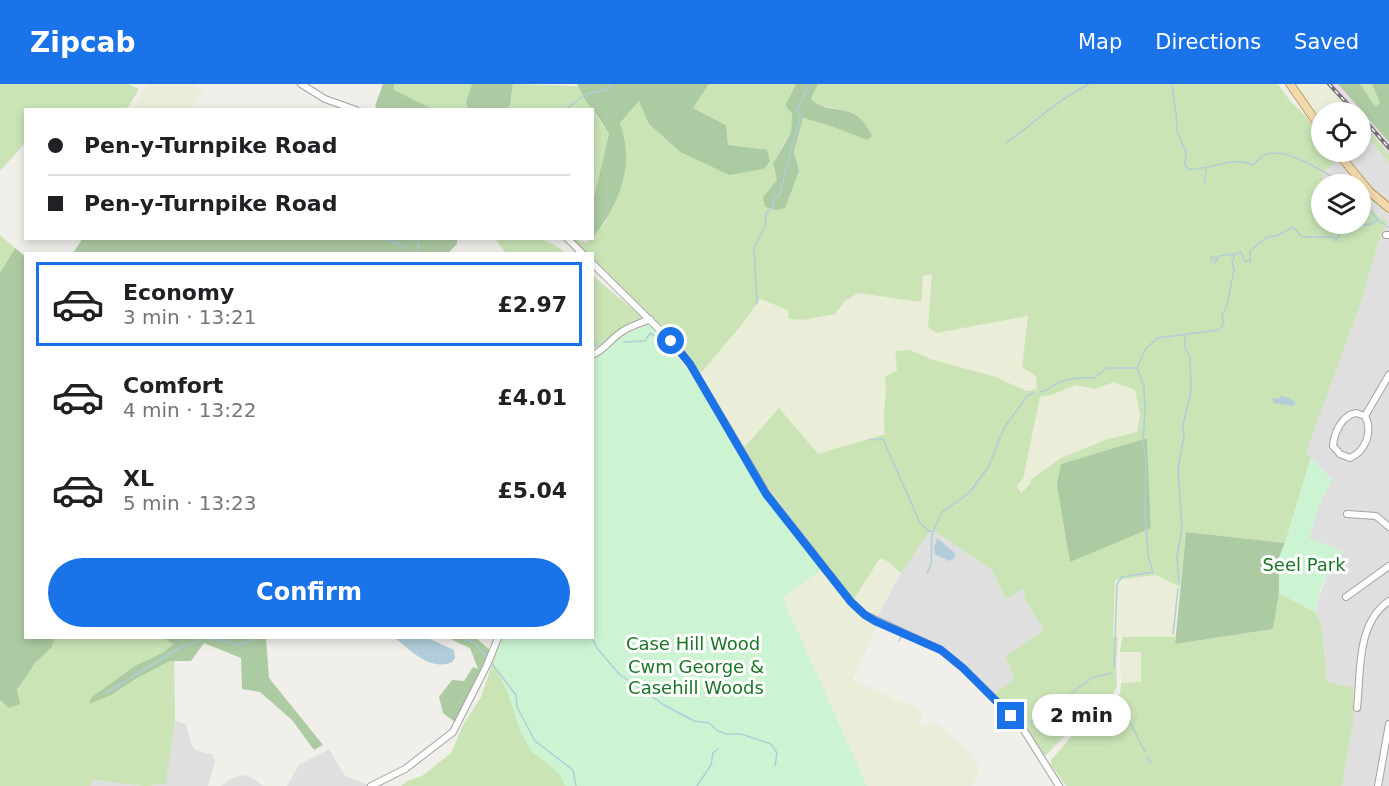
<!DOCTYPE html>
<meta charset="utf-8">
<style>
:root{--surface:#fff;--page:#f6f6f6;--text:#202124;--muted:#757577;--line:#e0e0e0;--accent:#1a73e8}
body{margin:0;font-family:"DejaVu Sans",sans-serif;background:var(--page);color:var(--text);height:100vh;display:flex;flex-direction:column;font-size:22px;white-space:nowrap}
*{box-sizing:border-box;margin:0}
p{font-size:20px;color:var(--muted)}
.icon{flex:none;width:33px;height:33px;fill:none;stroke:currentColor;stroke-width:2;stroke-linecap:round;stroke-linejoin:round}
.map{position:relative;flex:1;overflow:hidden}
.details{position:absolute;left:24px;top:168px;width:570px;height:387px;display:flex;flex-direction:column;background:var(--surface);border-radius:0px;box-shadow:0 3px 9px #0003}
.details>*{flex:none}
.banner{position:absolute;left:24px;top:24px;width:570px;height:132px;border-radius:0px;box-shadow:0 3px 9px #0003;display:grid;align-content:center;height:132px;padding:0 24px;background:var(--surface)}
.controls{position:absolute;left:1311px;top:18px;display:grid;gap:12px}
.controls a{display:grid;place-items:center;width:60px;height:60px;border-radius:50%;background:var(--surface);box-shadow:0 3px 9px #0003;font-size:30px}
.end{position:absolute;width:27px;height:27px;margin:-14px;border:8px solid #1a73e8;background:#fff;box-shadow:0 0 0 3px #fff}
.from{border-radius:50%}
.bubble{position:absolute;height:42px;border-radius:21px;background:var(--surface);box-shadow:0 3px 9px #0003;font-size:20px;font-weight:700;line-height:42px;text-align:center}
.banner b{display:flex;align-items:center;gap:21px;height:57px;font-size:22px}
.banner b+b{border-top:2px solid var(--line)}
.banner i{width:15px;height:15px;background:var(--text)}
ul{padding:10px 0 0;list-style:none}
li{display:flex;align-items:center;gap:18px;height:84px;margin:0 12px 9px;padding:0 12px;border:3px solid transparent;border-radius:0px}
li div{flex:1}
li b{display:block;font-size:22px}
li em{font-style:normal;font-weight:700}
li.active{border-color:var(--accent)}
li>.icon{width:54px;height:54px;stroke-width:1.5}
.action{display:flex;gap:12px;margin-top:auto;padding:12px 24px}
.action a{flex:1;height:69px;border-radius:36px;background:var(--accent);color:#fff;font-size:24px;font-weight:700;line-height:69px;text-align:center}
header{display:flex;align-items:center;gap:36px;box-sizing:border-box;height:84px;padding:0 30px;background:var(--accent);color:#fff}
header strong{font-size:28px}
nav{display:flex;gap:33px;margin-inline-start:auto;font-size:21px}
.map>svg:first-child{display:block}
</style>
<header>
<strong>Zipcab</strong>
<nav><a>Map</a><a>Directions</a><a>Saved</a></nav>
</header>
<div class="map">
<svg width="1389" height="702" viewBox="0 0 1389 702">
<rect width="100%" height="100%" fill="#f1efea"/>
<path fill="#e0dfdf" d="M 1361,45 L 1389,79 L 1389,120 L 1370,103 L 1340,68 L 1360,68 Z
M 1338,75 L 1360,100 L 1322,100 L 1321,128 L 1314,104 L 1322,90 Z
M 1361,101 L 1389,129 L 1389,702 L 1342,702 L 1353,639 L 1327,598 L 1322,543 L 1316,529 L 1317,519 L 1329,487 L 1309,454 L 1319,421 L 1332,396 L 1305,368 L 1363,213 L 1377,162 L 1387,138 L 1367,123 L 1361,126 Z
M 931,445 L 992,486 L 1006,515 L 1023,505 L 1025,516 L 1044,546 L 1005,572 L 1014,595 L 994,610 L 953,570 L 909,548 L 876,535 L 894,499 Z
M 175,637 L 186,640 L 192,662 L 197,667 L 212,670 L 215,677 L 208,702 L 90,702 L 92,696 L 143,702 L 166,700 Z
M 329,665 L 345,692 L 371,702 L 287,702 L 299,681 Z
M 244,691 L 253,694 L 263,702 L 221,702 L 232,694 Z"/>
<path fill="#e9dce6" d="M 1326,0 L 1338,0 L 1350,12 L 1389,58 L 1389,70 L 1361,36 L 1360,28 L 1353,28 Z"/>
<path fill="#eaedd8" d="M 147,0 L 193,0 L 204,9 L 191,25 L 132,25 Z
M 1292,0 L 1326,0 L 1353,28 L 1322,28 L 1322,39 Z
M 933,190 L 932,198 L 937,249 L 1028,231 L 1022,283 L 1036,292 L 1037,304 L 1026,307 L 996,293 L 930,275 L 910,266 L 895,268 L 897,286 L 885,293 L 887,307 L 883,341 L 885,350 L 818,370 L 743,365 L 713,313 L 701,289 L 739,244 L 760,215 L 788,226 L 789,235 L 803,236 L 834,230 L 845,217 L 858,209 Z
M 1114,298 L 1135,306 L 1141,331 L 1137,348 L 1108,355 L 1030,396 L 1031,399 L 1021,409 L 1017,402 L 1023,395 L 1040,313 L 1052,311 L 1075,301 L 1095,305 Z
M 880,474 L 887,477 L 901,489 L 876,535 L 862,526 L 853,516 Z
M 823,485 L 847,518 L 876,543 L 853,596 L 924,628 L 918,642 L 935,639 L 969,667 L 980,685 L 972,702 L 866,702 L 780,512 Z
M 1156,491 L 1180,503 L 1175,553 L 1113,553 L 1115,496 Z
M 1120,568 L 1141,568 L 1142,598 L 1121,599 Z"/>
<path fill="#cae4b6" fill-rule="evenodd" d="M 0,0 L 128,0 L 139,5 L 127,25 L 26,26 L 25,59 L 0,87 Z
M 394,0 L 472,0 L 466,17 L 468,25 L 432,25 L 393,6 Z
M 513,0 L 579,2 C 587,19 598,34 609,50 L 593,117 L 592,26 L 506,26 L 510,21 Z
M 709,0 L 796,0 L 785,22 L 792,29 L 791,48 L 782,62 L 773,83 L 777,96 L 799,87 L 794,69 L 803,34 L 828,41 L 853,29 L 816,20 L 811,15 L 818,0 L 1278,0 L 1291,18 L 1305,31 L 1321,53 L 1322,68 L 1332,68 L 1338,75 L 1322,90 L 1322,100 L 1314,104 L 1321,128 L 1322,140 L 1360,140 L 1361,126 L 1367,123 L 1387,138 L 1377,162 L 1363,213 L 1306,368 L 1311,374 L 1285,459 L 1186,448 L 1180,503 L 1156,491 L 1115,496 L 1113,553 L 1118,553 L 1116,581 L 1117,603 L 1113,610 L 1084,632 L 1046,671 L 1042,671 L 1026,641 L 994,610 L 1014,595 L 1005,572 L 1044,546 L 1025,516 L 1023,505 L 1006,515 L 992,486 L 931,445 L 901,489 L 887,477 L 880,474 L 853,516 L 770,406 L 743,365 L 779,324 L 818,370 L 885,350 C 881,331 888,312 885,293 L 897,286 L 895,267 L 910,266 L 930,275 L 996,293 L 1026,307 L 1037,305 L 1036,292 L 1022,283 L 1028,232 L 937,249 L 928,243 L 932,190 L 923,192 L 921,218 L 858,209 L 845,217 L 835,230 L 803,236 L 789,235 L 788,226 L 760,215 L 739,244 L 701,289 L 675,257 L 593,176 L 592,170 L 586,169 L 571,155 L 579,155 L 579,157 L 587,159 L 606,137 L 626,76 L 620,39 L 639,16 L 649,40 L 680,68 L 729,91 L 726,41 L 693,24 ZM 1114,298 L 1135,306 L 1140,331 L 1137,348 L 1108,355 L 1061,374 L 1030,396 L 1031,399 L 1021,409 L 1017,402 L 1023,395 L 1040,313 L 1052,311 L 1075,301 L 1095,305 ZM 1147,354 L 1151,443 L 1070,477 L 1061,380 Z
M 1360,0 L 1372,0 L 1380,19 L 1375,22 Z
M 1361,36 L 1389,70 L 1389,79 L 1361,45 Z
M 0,151 L 15,164 L 0,189 Z
M 495,155 C 526,154 541,149 566,169 L 506,169 Z
M 592,191 L 642,233 L 600,263 L 593,263 Z
M 1279,509 L 1316,529 L 1322,543 L 1327,598 L 1353,604 L 1353,639 L 1342,702 L 1066,702 L 1051,681 L 1051,676 L 1072,652 L 1120,610 L 1121,599 L 1141,598 L 1141,568 L 1120,568 L 1122,553 L 1175,553 L 1175,560 L 1273,545 Z
M 55,554 L 163,554 L 174,559 L 175,637 L 166,700 L 143,702 L 93,696 L 90,702 L 0,702 L 0,616 L 9,624 C 16,608 23,594 34,581 C 42,571 50,565 55,554 Z
M 501,554 L 665,702 L 401,702 L 407,697 L 422,692 L 451,669 L 462,643 L 481,613 Z"/>
<path fill="#adcba3" d="M 383,0 L 394,0 L 394,6 L 432,25 L 378,25 L 375,22 Z
M 472,0 L 513,0 L 510,21 L 506,25 L 468,25 L 466,17 Z
M 577,0 L 709,0 L 693,24 L 726,41 L 728,61 L 767,66 L 770,77 L 764,85 L 729,91 L 680,68 L 649,40 L 639,17 L 620,39 C 623,50 627,64 626,76 C 625,104 610,133 593,153 L 593,117 L 609,50 L 597,31 L 587,19 Z
M 796,0 L 818,0 L 811,15 C 832,34 855,14 872,52 L 868,56 L 828,41 L 803,34 L 794,68 L 799,87 L 785,124 L 776,126 L 765,123 L 763,113 L 777,96 L 773,80 L 791,48 L 792,29 L 785,22 Z
M 1338,0 L 1360,0 L 1375,22 L 1380,19 L 1372,0 L 1389,0 L 1389,58 Z
M 83,154 L 457,154 L 457,160 L 447,170 L 73,169 Z
M 15,164 L 26,173 L 26,554 L 55,554 L 51,564 L 35,579 L 17,606 L 20,620 L 9,624 L 0,616 L 0,189 Z
M 1147,354 L 1151,444 L 1070,478 L 1057,400 L 1061,380 Z
M 1186,448 L 1285,459 L 1279,474 L 1279,509 L 1273,545 L 1175,560 Z
M 163,554 L 266,554 L 269,594 L 323,661 L 314,666 L 292,636 L 260,608 L 242,605 L 241,574 L 204,559 L 191,577 L 170,577 L 137,594 L 111,611 L 89,620 L 92,613 L 135,582 L 162,569 L 174,560 Z
M 448,554 L 476,554 L 490,566 L 484,585 L 455,638 L 443,629 L 439,613 L 452,596 L 464,597 L 473,583 L 478,585 L 470,564 Z"/>
<path fill="#cdf4d2" d="M 647,240 L 656,245 L 693,293 L 723,345 L 757,394 L 771,421 L 823,485 L 782,513 L 867,702 L 565,702 L 560,691 L 546,678 L 531,667 L 519,644 L 507,606 L 493,581 L 501,554 L 592,554 L 593,273 L 603,268 L 612,257 Z
M 1311,374 L 1332,396 L 1319,421 L 1309,454 L 1344,468 C 1328,487 1318,503 1316,529 L 1279,509 L 1279,474 L 1285,459 Z"/>
<path fill="#b0cdd9" d="M 1281,312 L 1289,314 L 1295,318 L 1294,322 L 1274,319 L 1272,314 L 1278,315 Z
M 937,454 L 955,469 L 954,474 L 949,477 L 935,470 L 934,464 Z
M 395,554 L 430,555 L 454,566 L 455,574 L 452,578 C 431,588 410,566 395,554 Z"/>
<g fill="none" stroke-linecap="round" stroke-linejoin="round">
<path stroke="#b0cdd9" stroke-width="1.5" d="M 1172,0 L 1177,38 L 1176,45 L 1186,68 L 1185,81 L 1188,85 C 1210,87 1233,71 1253,81 C 1257,77 1262,71 1267,70 C 1290,64 1326,90 1345,100
M 565,26 L 586,10 L 607,6 L 612,0
M 1006,59 C 1034,39 1059,15 1089,0
M 1205,98 L 1206,85
M 1360,113 L 1378,136
M 1359,140 L 1368,141 L 1378,136 L 1388,143
M 379,154 L 380,154
M 383,154 C 393,160 404,157 409,170
M 416,170 L 420,154
M 1212,177 L 1211,173 L 1217,174
M 1214,180 L 1219,172 L 1235,170
M 757,220 L 754,164 L 765,142 L 766,129 L 773,123 L 774,113 L 779,112 C 787,85 792,59 801,32 L 797,26 L 809,0
M 624,258 L 645,257 L 650,249 L 657,253
M 592,264 L 598,259
M 1040,308 C 1049,307 1051,302 1058,299 C 1068,294 1084,293 1094,294 L 1107,284 L 1137,284 L 1145,266 L 1157,254 L 1218,246 L 1224,241 L 1222,231 L 1227,221 L 1234,186 L 1232,178 L 1235,170 L 1241,168 L 1245,177 L 1250,177 L 1250,167 L 1267,153 L 1276,152 L 1293,143 L 1302,153 L 1332,153 L 1336,157 C 1341,147 1344,142 1354,140
M 870,356 L 883,355 L 920,439 L 929,447 L 934,447
M 927,489 L 931,481 L 932,450 L 942,428 L 969,409 L 988,384 L 1004,344 L 1028,311 L 1034,309
M 1179,499 L 1177,472 L 1182,443 L 1178,384 L 1184,352 L 1183,341 L 1191,307 L 1190,273 L 1185,263 L 1185,252
M 1173,550 L 1178,505
M 208,554 L 240,561 L 249,557 L 251,554
M 592,554 L 597,564 L 619,590 L 664,621 L 694,637 L 709,639 L 718,647 L 727,650 L 741,650 L 771,660 L 777,669 L 775,682
M 465,556 L 473,558 L 487,573
M 899,557 L 901,553
M 490,577 L 516,611 L 517,623 L 535,657 L 573,686 L 576,702
M 1114,584 L 1117,500 L 1122,493 L 1153,488 L 1148,471 L 1145,426 L 1146,377 L 1143,358 L 1145,329 L 1144,302 L 1137,284
M 106,609 L 163,574 L 181,563 L 197,558 L 201,554
M 1118,615 L 1120,620
M 1123,624 L 1145,668
M 1031,639 L 1042,626 L 1057,620 L 1093,593 L 1112,589
M 1147,673 L 1151,679
M 697,702 L 711,681 L 713,669 L 718,665"/>
<g stroke="#a3a3a3" stroke-width="8">
<path id="minor" d="M 301,0 L 325,15 L 356,26
M 1386,151 L 1389,151
M 567,154 L 583,170
M 592,179 L 676,262 L 690,280 L 767,410 L 851,518 L 865,531 L 941,566 L 963,584 L 1020,640 L 1059,702
M 592,271 C 605,266 611,254 623,247 C 631,242 641,239 650,235
M 1356,329 L 1365,332 C 1373,347 1366,367 1350,374 L 1340,370 L 1333,362 C 1334,349 1342,331 1356,329 Z
M 1365,332 L 1389,291
M 1347,430 L 1376,432 L 1389,443
M 1346,513 L 1389,482
M 1357,624 C 1361,589 1356,539 1389,517
M 371,702 L 405,685 L 453,648 L 487,581 L 498,554
M 1378,702 L 1389,640"/>
</g>
<g stroke="#8d6b12" stroke-width="9">
<path id="major" d="M 1290,0 L 1322,46
M 1337,68 L 1370,108 L 1389,124"/>
</g>
<use href="#minor" stroke="#fff" stroke-width="6"/>
<use href="#major" stroke="#f2d8ad" stroke-width="8"/>
<g stroke="#707070" stroke-width="4">
<path id="rail" d="M 1329,0 L 1355,28
M 1360,31 L 1389,64"/>
</g>
<use href="#rail" stroke="#fff" stroke-width="1.5" stroke-dasharray="4.5" stroke-linecap="butt"/>
</g>
<g fill="none" stroke-linecap="round" stroke-linejoin="round">
<path stroke="#1a73e8" stroke-width="8" d="M 671,257 L 690,280 L 766,410 L 851,518 L 865,531 L 875,537 L 941,566 L 963,584 L 1011,632"/>
</g>
<g text-anchor="middle" dominant-baseline="central" stroke-width="6" stroke-linejoin="round" paint-order="stroke">
<g font-size="18" fill="#1a7627" stroke="#fff">
<text x="1304" y="480">Seel Park</text>
<text x="693" y="559">Case Hill Wood</text>
<text x="696" y="582">Cwm George &amp;<tspan x="696" dy="21">Casehill Woods</tspan></text>
</g>
</g>
</svg>
<div class="controls">
<a><svg class="icon" aria-label="locate" viewBox="0 0 24 24"><circle cx="12" cy="12" r="6"/><path d="M12 2v4M12 18v4M2 12h4M18 12h4"/></svg></a>
<a><svg class="icon" aria-label="layers" viewBox="0 0 24 24"><path d="M12 4l9 5-9 5-9-5zM3 14l9 5 9-5"/></svg></a>
</div>
<i class="end from" style="left:671px;top:257px"></i>
<i class="end" style="left:1011px;top:632px"></i>
<div class="bubble" style="left:1032px;top:610px;width:99px">2 min</div>
<div class="banner">
<b><i class="from"></i>Pen-y-Turnpike Road</b>
<b><i></i>Pen-y-Turnpike Road</b>
</div>
<section class="details">
<ul>
<li class="active"><svg class="icon" aria-label="car" viewBox="0 0 24 24"><path d="M5 17H2v-5l4-1 3-4h7l3 4 3 1v5h-3M9 17h6M6 11h13"/><circle cx="7" cy="17" r="2"/><circle cx="17" cy="17" r="2"/></svg><div><b>Economy</b><p>3 min · 13:21</p></div><em>£2.97</em></li>
<li><svg class="icon" aria-label="car" viewBox="0 0 24 24"><path d="M5 17H2v-5l4-1 3-4h7l3 4 3 1v5h-3M9 17h6M6 11h13"/><circle cx="7" cy="17" r="2"/><circle cx="17" cy="17" r="2"/></svg><div><b>Comfort</b><p>4 min · 13:22</p></div><em>£4.01</em></li>
<li><svg class="icon" aria-label="car" viewBox="0 0 24 24"><path d="M5 17H2v-5l4-1 3-4h7l3 4 3 1v5h-3M9 17h6M6 11h13"/><circle cx="7" cy="17" r="2"/><circle cx="17" cy="17" r="2"/></svg><div><b>XL</b><p>5 min · 13:23</p></div><em>£5.04</em></li>
</ul>
<div class="action"><a>Confirm</a></div>
</section>
</div>
